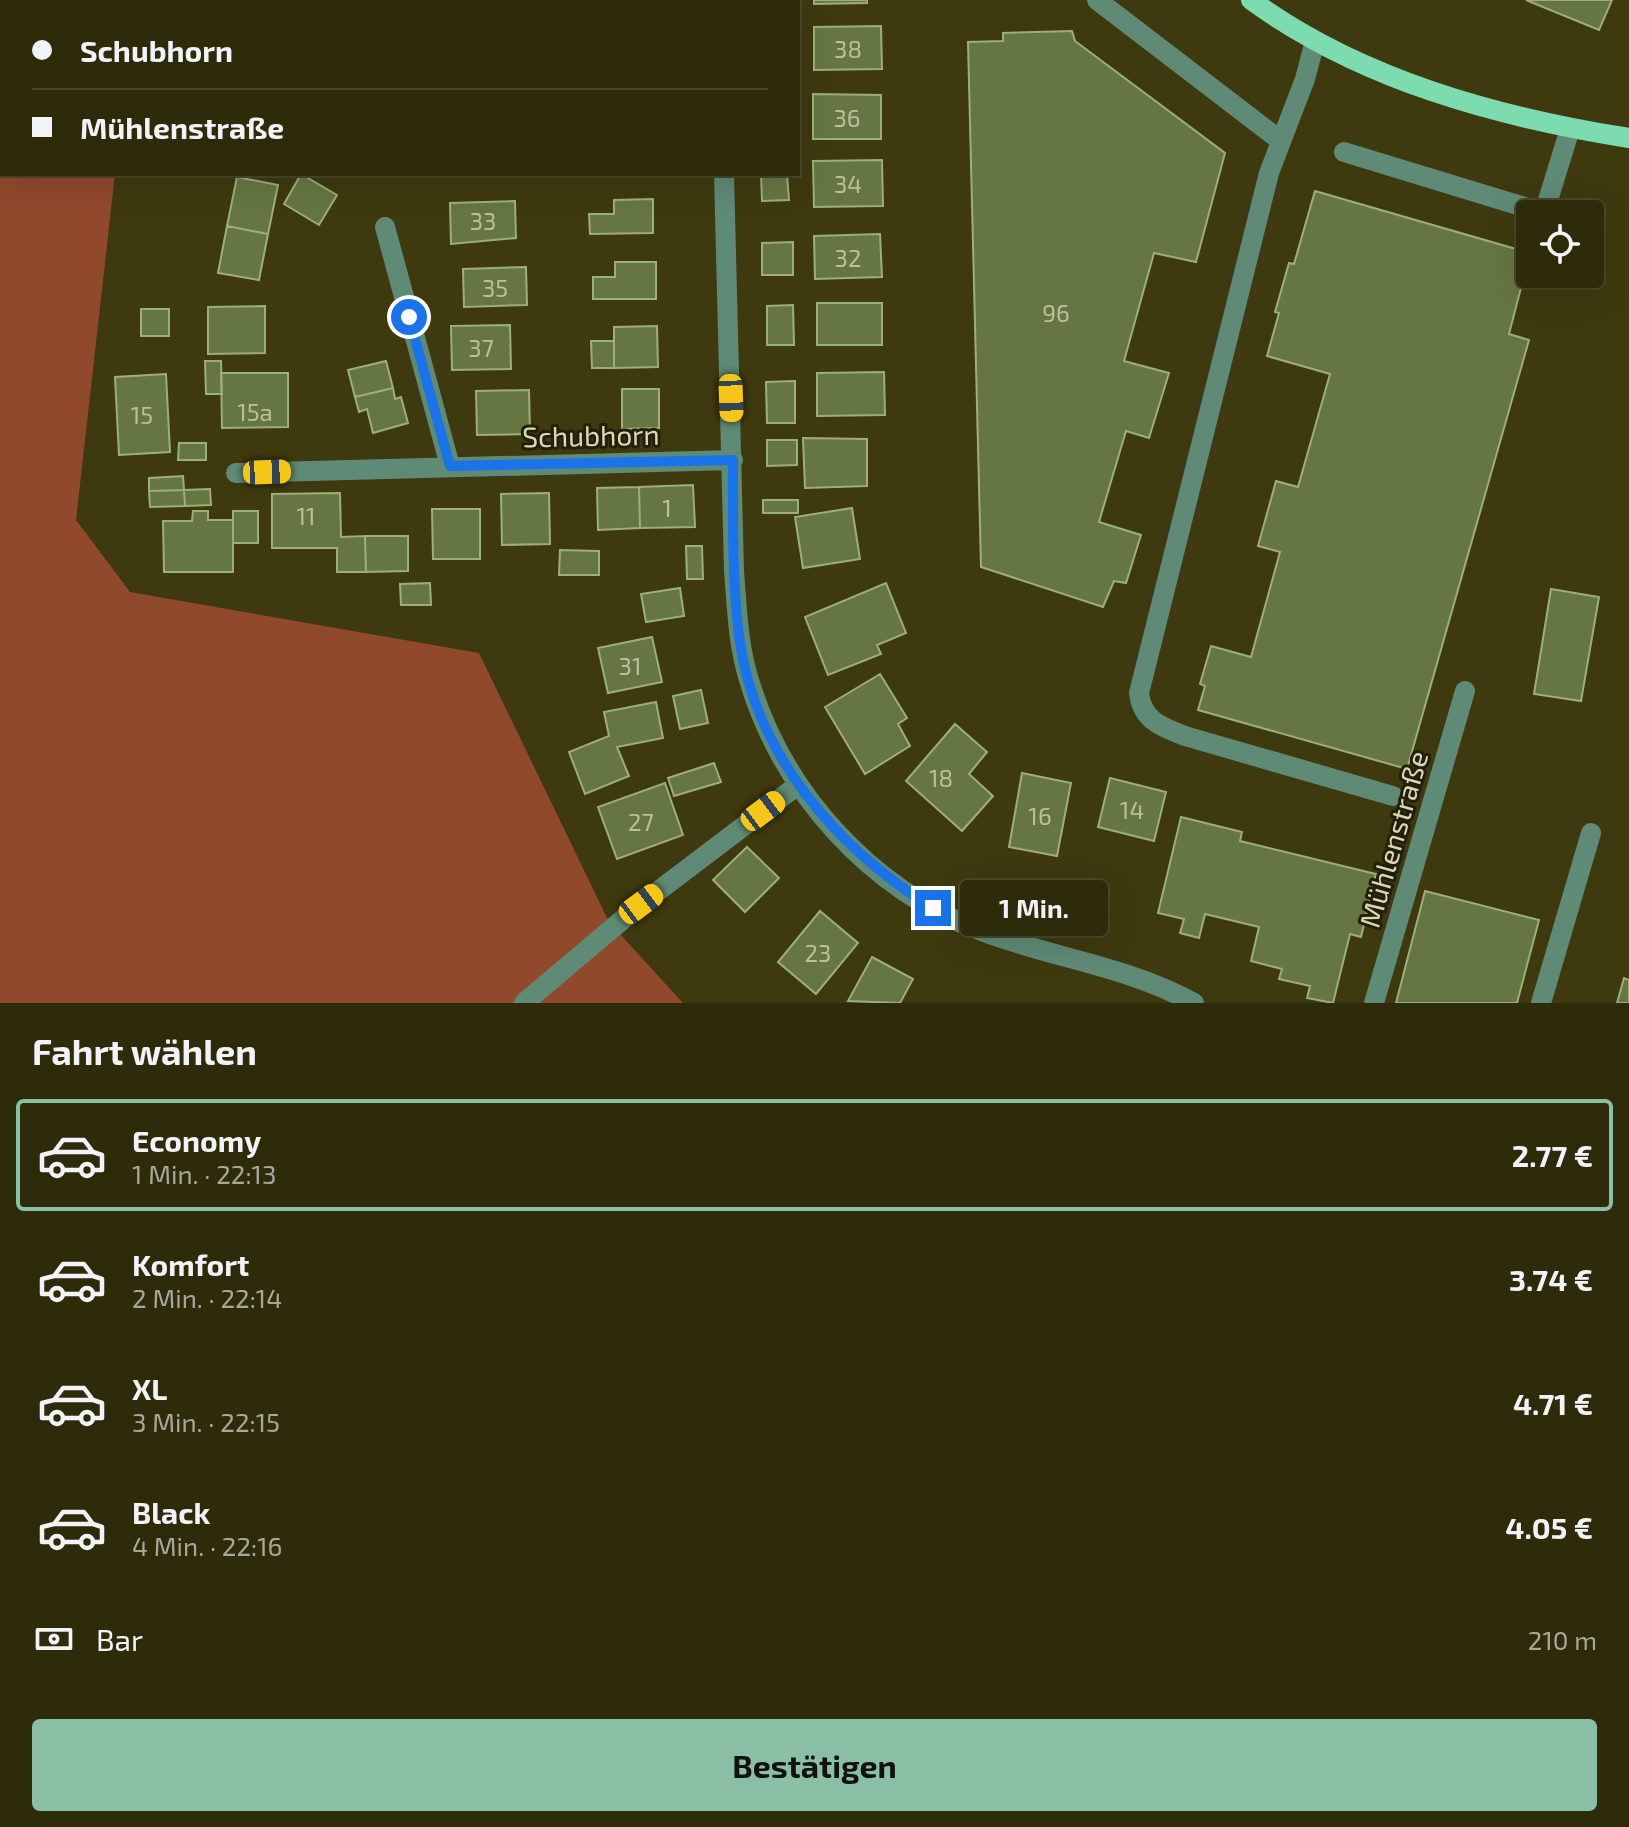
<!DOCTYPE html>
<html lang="de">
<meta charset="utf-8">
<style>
:root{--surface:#2e2b0a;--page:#3a3718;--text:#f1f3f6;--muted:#a7a79c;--line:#49472b;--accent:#8abfa5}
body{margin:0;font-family:"Exo 2",sans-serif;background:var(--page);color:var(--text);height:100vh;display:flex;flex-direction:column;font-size:30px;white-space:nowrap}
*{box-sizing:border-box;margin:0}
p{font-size:26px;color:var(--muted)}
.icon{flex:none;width:44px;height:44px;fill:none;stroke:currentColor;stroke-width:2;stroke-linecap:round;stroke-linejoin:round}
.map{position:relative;height:1003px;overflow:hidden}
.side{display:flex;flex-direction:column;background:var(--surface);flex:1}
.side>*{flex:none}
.hud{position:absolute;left:0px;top:0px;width:800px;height:176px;box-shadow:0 8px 32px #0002,0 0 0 2px var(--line);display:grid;align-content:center;height:176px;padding:0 32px;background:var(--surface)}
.buttons{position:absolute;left:1516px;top:200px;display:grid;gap:16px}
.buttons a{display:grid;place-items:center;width:88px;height:88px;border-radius:8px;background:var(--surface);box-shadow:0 8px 32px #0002,0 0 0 2px var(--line);font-size:40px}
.end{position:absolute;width:36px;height:36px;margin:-18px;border:10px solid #1a73e8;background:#fff;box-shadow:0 0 0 4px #fff}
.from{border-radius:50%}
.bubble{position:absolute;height:56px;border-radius:8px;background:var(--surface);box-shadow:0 8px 32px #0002,0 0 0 2px var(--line);font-size:26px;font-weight:700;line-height:56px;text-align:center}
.car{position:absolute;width:24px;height:48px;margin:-24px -12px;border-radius:10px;box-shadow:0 0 6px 2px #0007;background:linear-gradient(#f5c518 24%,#345 0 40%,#f5c518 0 76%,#345 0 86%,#f5c518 0)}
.hud b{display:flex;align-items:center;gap:28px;height:76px;font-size:30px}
.hud b+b{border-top:2px solid var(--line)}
.hud i{width:20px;height:20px;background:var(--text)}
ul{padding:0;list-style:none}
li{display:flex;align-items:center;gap:24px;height:112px;margin:0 16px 12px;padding:0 16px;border:4px solid transparent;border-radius:8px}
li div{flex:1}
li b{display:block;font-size:30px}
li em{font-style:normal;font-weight:700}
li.on{border-color:var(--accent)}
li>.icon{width:72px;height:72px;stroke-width:1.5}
h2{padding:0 32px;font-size:36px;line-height:96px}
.pay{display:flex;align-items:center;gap:20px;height:88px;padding:0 32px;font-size:30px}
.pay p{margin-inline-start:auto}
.primary-button{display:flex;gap:16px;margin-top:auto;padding:16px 32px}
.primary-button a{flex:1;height:92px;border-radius:8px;background:var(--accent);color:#111;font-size:32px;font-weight:700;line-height:92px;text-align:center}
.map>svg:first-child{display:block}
</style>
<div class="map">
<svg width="1629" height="1003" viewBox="0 0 1629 1003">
<rect width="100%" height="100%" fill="#3e390e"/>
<path fill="#90492b" d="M 0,67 L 2,174 L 115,174 L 76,520 L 130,592 L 479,653 L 609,922 L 683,1003 L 0,1003 Z"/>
<path fill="#667642" stroke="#9daf79" stroke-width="2" d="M 814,0 L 867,0 L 867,3 L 814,4 Z
M 1526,0 L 1612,0 L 1599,30 Z
M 881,26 L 882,69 L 814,70 L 814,27 Z
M 1072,31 L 1075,41 L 1225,153 L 1196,262 L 1154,253 L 1124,361 L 1169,373 L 1149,438 L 1126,431 L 1099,522 L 1141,535 L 1126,583 L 1114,581 L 1103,607 L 981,567 L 968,42 L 1003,41 L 1003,33 Z
M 813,94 L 881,95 L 881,139 L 813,139 Z
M 882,160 L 883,206 L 814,207 L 813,161 Z
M 301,174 L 337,195 L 319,225 L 284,204 Z
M 761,174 L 787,174 L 789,200 L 762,201 Z
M 237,177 L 278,185 L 268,234 L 227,226 Z
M 1315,191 L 1530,253 L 1509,334 L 1529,340 L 1407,769 L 1198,710 L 1205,686 L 1200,684 L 1211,646 L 1251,657 L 1280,552 L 1258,546 L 1276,481 L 1298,487 L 1330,374 L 1267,356 L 1279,313 L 1275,312 L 1289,263 L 1294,264 Z
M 653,199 L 653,233 L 590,234 L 589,214 L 614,214 L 614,200 Z
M 515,201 L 516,238 L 451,244 L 450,203 Z
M 227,226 L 268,234 L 259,280 L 218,273 Z
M 880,234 L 882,277 L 815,279 L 814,236 Z
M 793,242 L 793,275 L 762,275 L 762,243 Z
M 615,262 L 656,262 L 656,299 L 593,299 L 593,277 L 615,277 Z
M 526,267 L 527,305 L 464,307 L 463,269 Z
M 817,303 L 882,303 L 882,345 L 817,345 Z
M 793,305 L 794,345 L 767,345 L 767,306 Z
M 265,306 L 265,353 L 208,354 L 208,307 Z
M 141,309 L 169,309 L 169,336 L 141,336 Z
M 510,325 L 511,369 L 452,370 L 451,326 Z
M 657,326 L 658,367 L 614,368 L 614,327 Z
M 591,341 L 614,341 L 614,368 L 592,368 Z
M 205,361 L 221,361 L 222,394 L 206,394 Z
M 386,361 L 393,388 L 355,397 L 348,370 Z
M 884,372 L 885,415 L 817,416 L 817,373 Z
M 221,373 L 288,373 L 288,427 L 222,428 Z
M 166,374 L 170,452 L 119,455 L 115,377 Z
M 795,381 L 795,423 L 767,423 L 766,382 Z
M 393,388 L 395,399 L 401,397 L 408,423 L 373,433 L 367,409 L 359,412 L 355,397 Z
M 622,389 L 659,389 L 659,428 L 622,429 Z
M 529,390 L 530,434 L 477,435 L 476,391 Z
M 803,438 L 867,439 L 867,486 L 805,488 Z
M 767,440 L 797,440 L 797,465 L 767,466 Z
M 179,443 L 206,443 L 206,460 L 178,460 Z
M 183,476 L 184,490 L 149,491 L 149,478 Z
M 693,485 L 695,527 L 640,528 L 639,487 Z
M 639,487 L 640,528 L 598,530 L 597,488 Z
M 210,489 L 211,505 L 185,506 L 184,490 Z
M 184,490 L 185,506 L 150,507 L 149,491 Z
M 340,493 L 341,537 L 365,536 L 366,572 L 337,572 L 337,548 L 272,548 L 272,494 Z
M 549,493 L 550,544 L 502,545 L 501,494 Z
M 763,500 L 798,500 L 798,513 L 763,513 Z
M 852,508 L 860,559 L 803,568 L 795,517 Z
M 432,509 L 480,509 L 480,559 L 433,559 Z
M 193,511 L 208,511 L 208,520 L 233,520 L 233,572 L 164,572 L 163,521 L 192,521 Z
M 233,511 L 258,511 L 258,543 L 233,543 Z
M 365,536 L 408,536 L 408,571 L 366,572 Z
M 686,546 L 702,546 L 703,579 L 687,579 Z
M 560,550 L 599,551 L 599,575 L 559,575 Z
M 430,583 L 431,605 L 401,605 L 400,584 Z
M 886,583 L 906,633 L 877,645 L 881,654 L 828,675 L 805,617 Z
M 680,588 L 684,616 L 646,622 L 641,594 Z
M 1551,589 L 1599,597 L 1581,701 L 1534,694 Z
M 652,637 L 662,682 L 608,693 L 598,648 Z
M 880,674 L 907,718 L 898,724 L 910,746 L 865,774 L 825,707 Z
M 701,690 L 708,723 L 680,729 L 673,696 Z
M 656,702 L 663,738 L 617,747 L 629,776 L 585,794 L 569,752 L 609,736 L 604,712 Z
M 955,724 L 987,752 L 969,774 L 993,796 L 962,831 L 906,781 Z
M 714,763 L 721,782 L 674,796 L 668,778 Z
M 1022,773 L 1071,783 L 1057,856 L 1009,847 Z
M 1110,778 L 1166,792 L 1154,841 L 1098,827 Z
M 665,783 L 683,835 L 617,859 L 598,807 Z
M 1181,817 L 1242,832 L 1240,841 L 1376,874 L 1361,937 L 1350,934 L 1333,1003 L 1307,998 L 1310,986 L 1279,979 L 1282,969 L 1251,961 L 1259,927 L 1205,914 L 1199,938 L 1180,933 L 1184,919 L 1158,913 Z
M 747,847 L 779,878 L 745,912 L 713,880 Z
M 1425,891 L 1539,920 L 1517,1003 L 1396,1003 Z
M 820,911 L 858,943 L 816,994 L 778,962 Z
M 872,957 L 913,979 L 900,1003 L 848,1001 Z
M 1624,978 L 1629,980 L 1629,1003 L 1617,1003 Z"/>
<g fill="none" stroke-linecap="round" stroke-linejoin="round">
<path stroke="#5f8a75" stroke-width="20" d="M 1097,0 L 1281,141
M 721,2 L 721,0
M 1315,41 L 1305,79 L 1269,173 L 1139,693 C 1142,720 1161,727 1185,736 L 1393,796
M 1344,152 L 1544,213 L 1570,129
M 724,174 L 734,571 C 737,608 738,645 749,680 C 783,793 870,889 981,931 C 1052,958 1127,966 1194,1003
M 385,227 L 450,466
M 236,473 L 733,460
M 524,1003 L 641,904 L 798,785
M 1374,1003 L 1465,691
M 1541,1003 L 1591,833"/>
<path stroke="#7ddbb0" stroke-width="20" d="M 1251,0 C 1361,80 1497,117 1629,138"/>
</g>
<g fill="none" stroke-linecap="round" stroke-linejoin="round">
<path stroke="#1a73e8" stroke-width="10" d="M 409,317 L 450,466 L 733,460 C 733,518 732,578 739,636 C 754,753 836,848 933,908"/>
</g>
<g text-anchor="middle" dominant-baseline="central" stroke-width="6" stroke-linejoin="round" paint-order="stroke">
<g font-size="24" fill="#bdbf9c">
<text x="848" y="48">38</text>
<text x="847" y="117">36</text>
<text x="848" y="183">34</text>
<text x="483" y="220">33</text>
<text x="848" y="257">32</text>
<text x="495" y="287">35</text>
<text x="1056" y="312">96</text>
<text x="481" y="347">37</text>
<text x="255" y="411">15a</text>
<text x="142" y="414">15</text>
<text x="667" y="507">1</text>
<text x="306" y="515">11</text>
<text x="630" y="665">31</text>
<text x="941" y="777">18</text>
<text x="1132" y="809">14</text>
<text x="1040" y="815">16</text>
<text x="641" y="821">27</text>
<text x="818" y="952">23</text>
</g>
<g font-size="28" fill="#dad7ba" stroke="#232009">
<text transform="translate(591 435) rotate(-1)">Schubhorn</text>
<text transform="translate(1393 839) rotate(-74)">Mühlenstraße</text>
</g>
</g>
</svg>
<div class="buttons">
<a><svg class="icon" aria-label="locate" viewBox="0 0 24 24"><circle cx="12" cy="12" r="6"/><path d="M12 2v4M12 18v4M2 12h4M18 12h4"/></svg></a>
</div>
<i class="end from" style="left:409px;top:317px"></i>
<i class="end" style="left:933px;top:908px"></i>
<div class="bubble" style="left:960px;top:880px;width:148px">1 Min.</div>
<i class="car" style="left:731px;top:398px;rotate:178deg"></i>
<i class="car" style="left:267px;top:472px;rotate:88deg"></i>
<i class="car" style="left:763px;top:811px;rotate:53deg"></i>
<i class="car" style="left:641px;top:904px;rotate:53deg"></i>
<div class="hud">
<b><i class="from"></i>Schubhorn</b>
<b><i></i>Mühlenstraße</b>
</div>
</div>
<section class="side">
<h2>Fahrt wählen</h2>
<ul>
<li class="on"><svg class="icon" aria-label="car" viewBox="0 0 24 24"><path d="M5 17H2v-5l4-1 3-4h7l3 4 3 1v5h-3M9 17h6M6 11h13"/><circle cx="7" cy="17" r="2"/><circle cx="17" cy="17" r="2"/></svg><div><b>Economy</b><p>1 Min. · 22:13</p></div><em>2.77 €</em></li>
<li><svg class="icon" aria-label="car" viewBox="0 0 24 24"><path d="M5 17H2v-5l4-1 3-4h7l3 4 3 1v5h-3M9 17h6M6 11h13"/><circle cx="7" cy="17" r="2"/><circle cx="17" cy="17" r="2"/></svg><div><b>Komfort</b><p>2 Min. · 22:14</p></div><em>3.74 €</em></li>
<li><svg class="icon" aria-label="car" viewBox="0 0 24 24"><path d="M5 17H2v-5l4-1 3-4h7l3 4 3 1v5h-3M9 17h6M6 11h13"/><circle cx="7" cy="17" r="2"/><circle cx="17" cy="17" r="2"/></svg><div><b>XL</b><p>3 Min. · 22:15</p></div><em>4.71 €</em></li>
<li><svg class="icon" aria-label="car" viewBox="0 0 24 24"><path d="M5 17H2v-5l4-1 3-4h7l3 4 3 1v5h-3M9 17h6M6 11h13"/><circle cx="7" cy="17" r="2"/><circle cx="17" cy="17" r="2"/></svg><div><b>Black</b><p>4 Min. · 22:16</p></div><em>4.05 €</em></li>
</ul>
<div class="pay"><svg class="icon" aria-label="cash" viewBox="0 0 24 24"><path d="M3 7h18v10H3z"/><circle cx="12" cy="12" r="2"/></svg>Bar<p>210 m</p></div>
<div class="primary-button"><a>Bestätigen</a></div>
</section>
